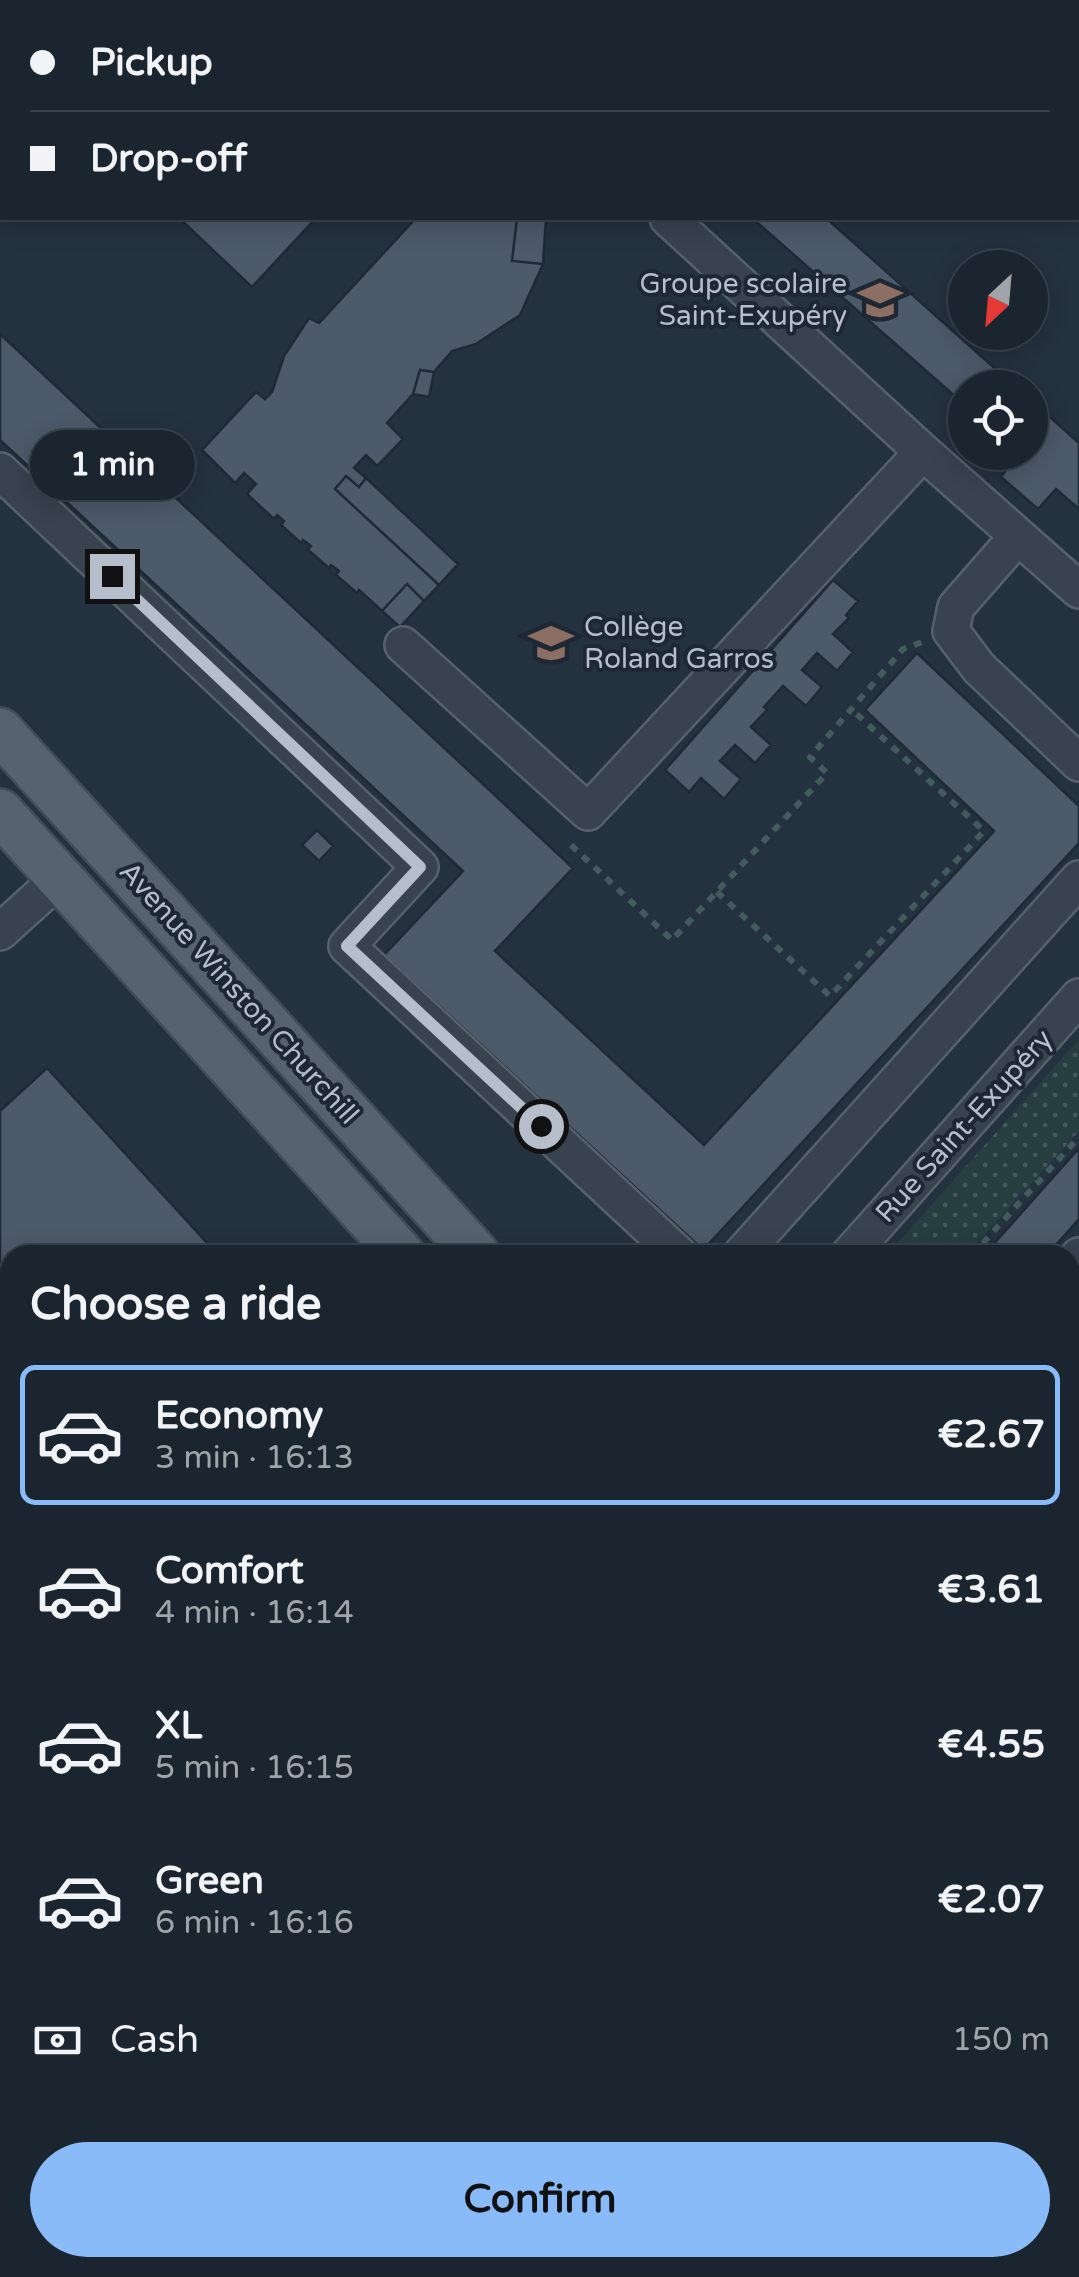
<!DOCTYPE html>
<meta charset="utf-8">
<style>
:root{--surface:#1b252f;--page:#242d37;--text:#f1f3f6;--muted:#a0a5aa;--line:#39424b;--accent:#8abbf9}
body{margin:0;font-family:"Varela Round",sans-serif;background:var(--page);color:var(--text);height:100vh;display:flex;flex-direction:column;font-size:38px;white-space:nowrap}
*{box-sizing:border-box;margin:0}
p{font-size:32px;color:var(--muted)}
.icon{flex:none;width:55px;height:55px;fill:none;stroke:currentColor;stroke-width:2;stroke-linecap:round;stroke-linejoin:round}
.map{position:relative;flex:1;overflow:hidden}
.details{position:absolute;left:0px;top:1245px;width:1080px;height:1032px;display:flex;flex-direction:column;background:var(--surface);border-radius:30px 30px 0 0;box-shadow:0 5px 25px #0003,0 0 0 2px var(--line)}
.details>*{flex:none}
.guide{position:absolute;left:0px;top:0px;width:1080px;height:220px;box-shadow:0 5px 25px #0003,0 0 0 2px var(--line);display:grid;align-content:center;height:220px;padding:0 30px;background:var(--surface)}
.needle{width:65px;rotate:206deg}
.fabs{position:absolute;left:948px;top:250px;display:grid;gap:20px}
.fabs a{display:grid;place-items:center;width:100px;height:100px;border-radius:50%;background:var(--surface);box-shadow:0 5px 25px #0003,0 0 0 2px var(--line);font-size:50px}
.end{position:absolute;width:45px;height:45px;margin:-22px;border:12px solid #b5beca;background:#111;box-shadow:0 0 0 5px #111}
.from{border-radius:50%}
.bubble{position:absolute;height:70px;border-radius:35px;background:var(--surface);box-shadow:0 5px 25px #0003,0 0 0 2px var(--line);font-size:32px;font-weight:700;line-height:70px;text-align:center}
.guide b{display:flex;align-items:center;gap:35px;height:95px;font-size:38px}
.guide b+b{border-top:2px solid var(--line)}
.guide i{width:25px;height:25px;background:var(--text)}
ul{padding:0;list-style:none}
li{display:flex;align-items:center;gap:30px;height:140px;margin:0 20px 15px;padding:0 10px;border:5px solid transparent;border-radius:15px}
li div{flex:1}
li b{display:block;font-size:38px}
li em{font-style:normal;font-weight:700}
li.active{border-color:var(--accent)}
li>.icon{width:90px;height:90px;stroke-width:1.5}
h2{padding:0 30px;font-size:45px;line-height:120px}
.pay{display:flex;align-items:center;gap:25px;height:110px;padding:0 30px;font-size:38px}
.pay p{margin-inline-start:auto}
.button{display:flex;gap:20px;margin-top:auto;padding:20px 30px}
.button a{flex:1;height:115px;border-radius:60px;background:var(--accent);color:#111;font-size:40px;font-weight:700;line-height:115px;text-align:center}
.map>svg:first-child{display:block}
</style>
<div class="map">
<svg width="1079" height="2277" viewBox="0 0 1079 2277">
<defs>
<pattern id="grass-dots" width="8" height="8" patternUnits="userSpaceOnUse" patternTransform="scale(2.5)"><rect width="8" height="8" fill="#263e40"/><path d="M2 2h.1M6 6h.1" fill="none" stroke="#43585a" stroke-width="1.8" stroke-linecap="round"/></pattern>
</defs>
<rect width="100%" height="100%" fill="#24313f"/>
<path fill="url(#grass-dots)" d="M 1079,1039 L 1079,1131 L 966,1255 L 887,1255 Z
M 1070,1317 L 1077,1321 L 1079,1318 L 1079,1585 L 1070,1576 Z"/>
<path fill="#4d5a6a" stroke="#1f2a36" stroke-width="2.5" d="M 51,0 L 156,0 L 154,2 L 49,2 Z
M 854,0 L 1029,0 L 1032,2 L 852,2 Z
M 2,53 L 2,166 L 0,168 L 0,55 Z
M 179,218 L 316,218 L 252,287 Z
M 416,218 L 517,218 L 512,261 L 543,264 L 520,315 L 476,344 L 452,351 L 434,372 L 420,370 L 413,394 L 387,423 L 403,439 L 377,466 L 366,455 L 354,468 L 366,478 L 359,487 L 346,476 L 335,489 L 439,585 L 424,601 L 407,584 L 382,611 L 359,590 L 357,593 L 336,575 L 339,571 L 331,565 L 329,568 L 308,550 L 311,546 L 303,540 L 301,543 L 281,525 L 284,521 L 277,515 L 274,519 L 247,494 L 256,484 L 244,473 L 235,483 L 202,450 L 256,392 L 265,399 L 272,392 L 284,356 L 309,318 L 319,323 Z
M 517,218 L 546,218 L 543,264 L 512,261 Z
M 752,218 L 826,218 L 1017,388 L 965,388 L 965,405 Z
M 0,334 L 573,868 L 495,951 L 704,1145 L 994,831 L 865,710 L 917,653 L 1079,806 L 1079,843 L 703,1250 L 384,955 L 463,871 L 0,440 Z
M 420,370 L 434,372 L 429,397 L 413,394 Z
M 1030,399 L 1079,443 L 1079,509 L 1056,489 L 1038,509 L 1001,477 L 1006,470 L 992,458 L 996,452 L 1030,452 Z
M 346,476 L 359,487 L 366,478 L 458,564 L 439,585 L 335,489 Z
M 833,580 L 858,601 L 846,615 L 849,618 L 833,634 L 853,652 L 837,671 L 817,653 L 802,670 L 822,687 L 806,706 L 783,686 L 764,707 L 767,710 L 751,727 L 771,745 L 755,763 L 735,745 L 720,761 L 741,779 L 724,799 L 701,778 L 689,792 L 665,770 Z
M 407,584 L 424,601 L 400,627 L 382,611 Z
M 317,830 L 333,846 L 319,861 L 302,845 Z
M 47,1068 L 218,1255 L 10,1255 L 10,1552 L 0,1561 L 0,1111 Z
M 1079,1148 L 1079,1219 L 1047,1255 L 984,1255 Z
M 1070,1605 L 1079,1613 L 1079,1677 L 1070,1669 Z
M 93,2268 L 206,2268 L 214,2277 L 102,2277 Z
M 206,2268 L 244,2268 L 252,2277 L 214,2277 Z
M 498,2268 L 564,2268 L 562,2277 L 496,2277 Z"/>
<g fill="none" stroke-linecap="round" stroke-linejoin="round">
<g stroke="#56616d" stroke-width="40">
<path id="minor" d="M 430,0 L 433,2
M 20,2 L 22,0
M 0,24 L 2,22
M 668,218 L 923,452 L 1079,590
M 0,471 L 420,867 L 347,946 L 679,1255
M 1018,536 L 956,607 L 951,631 L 979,668 L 1079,763
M 403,645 L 588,812 L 923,452
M 0,932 L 61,877
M 741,1255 L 1079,879
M 849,1255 L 1079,997
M 1070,1267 L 1079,1256
M 1070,1714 L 1079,1722
M 1070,1768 L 1079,1761
M 430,2277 L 432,2268"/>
</g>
<g stroke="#424c58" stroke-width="50">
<path id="major" d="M 0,731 L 477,1255
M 0,812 L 402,1255
M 1070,1908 L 1079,1918
M 1070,1987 L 1079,1996"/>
</g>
<path stroke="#445b5d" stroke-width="6" stroke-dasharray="8 8" stroke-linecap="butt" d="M 571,845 L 672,940 L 827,773 L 810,757 L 903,649 L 922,642
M 717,892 L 830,996 L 984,831 L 851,709
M 972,1255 L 1079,1137
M 1070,1328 L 1079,1325
M 1070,1584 L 1079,1593"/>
<use href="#minor" stroke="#38434f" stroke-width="35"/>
<use href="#major" stroke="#56626f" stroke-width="45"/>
<path stroke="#5a6776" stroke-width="8" stroke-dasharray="10 10" stroke-linecap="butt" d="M 629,2277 L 630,2268
M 662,2277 L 664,2268
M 692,2277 L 694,2268"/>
</g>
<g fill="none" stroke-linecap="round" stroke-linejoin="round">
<path stroke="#b5beca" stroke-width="12" d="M 112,576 L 420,867 L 347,946 L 541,1126"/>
</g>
<defs>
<g id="school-bare" transform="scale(3.45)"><path d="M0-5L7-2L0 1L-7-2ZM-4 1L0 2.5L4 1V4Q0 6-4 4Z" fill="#8d6e63" stroke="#1d2834" stroke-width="2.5" paint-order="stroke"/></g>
</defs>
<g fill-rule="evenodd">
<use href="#school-bare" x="880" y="300"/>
<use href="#school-bare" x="551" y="643"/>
</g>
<g text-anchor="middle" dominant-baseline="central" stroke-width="8" stroke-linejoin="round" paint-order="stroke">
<g font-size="28" fill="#b5beca" stroke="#1d2834" text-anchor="end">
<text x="847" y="284">Groupe scolaire<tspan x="847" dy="32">Saint-Exupéry</tspan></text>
<text x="584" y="627" text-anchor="start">Collège<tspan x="584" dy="32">Roland Garros</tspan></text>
</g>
<g font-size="28" fill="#b5beca" stroke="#1d2834">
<text transform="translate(239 993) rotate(48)">Avenue Winston Churchill</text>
<text transform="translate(964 1126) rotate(-48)">Rue Saint-Exupéry</text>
</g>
</g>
</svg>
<div class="fabs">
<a><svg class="needle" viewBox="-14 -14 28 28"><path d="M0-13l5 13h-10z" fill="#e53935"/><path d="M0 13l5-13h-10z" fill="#a0a5aa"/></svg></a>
<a><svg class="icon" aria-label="locate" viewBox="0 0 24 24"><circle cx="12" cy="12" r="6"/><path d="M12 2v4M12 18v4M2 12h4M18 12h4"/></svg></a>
</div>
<i class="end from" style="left:541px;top:1126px"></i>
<i class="end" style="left:112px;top:576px"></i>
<div class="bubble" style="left:30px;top:430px;width:165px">1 min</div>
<div class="guide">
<b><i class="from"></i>Pickup</b>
<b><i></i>Drop-off</b>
</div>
<section class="details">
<h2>Choose a ride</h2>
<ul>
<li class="active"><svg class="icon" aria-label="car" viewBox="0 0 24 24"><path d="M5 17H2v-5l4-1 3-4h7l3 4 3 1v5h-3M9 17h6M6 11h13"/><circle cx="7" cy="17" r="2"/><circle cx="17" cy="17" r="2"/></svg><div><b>Economy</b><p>3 min · 16:13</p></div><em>€2.67</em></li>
<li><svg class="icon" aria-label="car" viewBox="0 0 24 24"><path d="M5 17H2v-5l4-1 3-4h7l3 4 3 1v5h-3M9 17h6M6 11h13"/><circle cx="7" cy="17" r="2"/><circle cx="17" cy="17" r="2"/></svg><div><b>Comfort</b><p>4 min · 16:14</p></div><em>€3.61</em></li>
<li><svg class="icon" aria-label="car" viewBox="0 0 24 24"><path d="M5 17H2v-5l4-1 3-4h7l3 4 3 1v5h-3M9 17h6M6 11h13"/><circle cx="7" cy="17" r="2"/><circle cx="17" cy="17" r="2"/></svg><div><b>XL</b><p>5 min · 16:15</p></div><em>€4.55</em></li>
<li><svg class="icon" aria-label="car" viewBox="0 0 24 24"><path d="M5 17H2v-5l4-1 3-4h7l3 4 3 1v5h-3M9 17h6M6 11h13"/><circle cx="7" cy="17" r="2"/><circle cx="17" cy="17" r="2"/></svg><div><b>Green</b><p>6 min · 16:16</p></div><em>€2.07</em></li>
</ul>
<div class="pay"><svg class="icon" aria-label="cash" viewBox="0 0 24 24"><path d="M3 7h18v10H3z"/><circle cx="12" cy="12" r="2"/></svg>Cash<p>150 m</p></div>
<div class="button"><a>Confirm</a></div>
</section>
</div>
